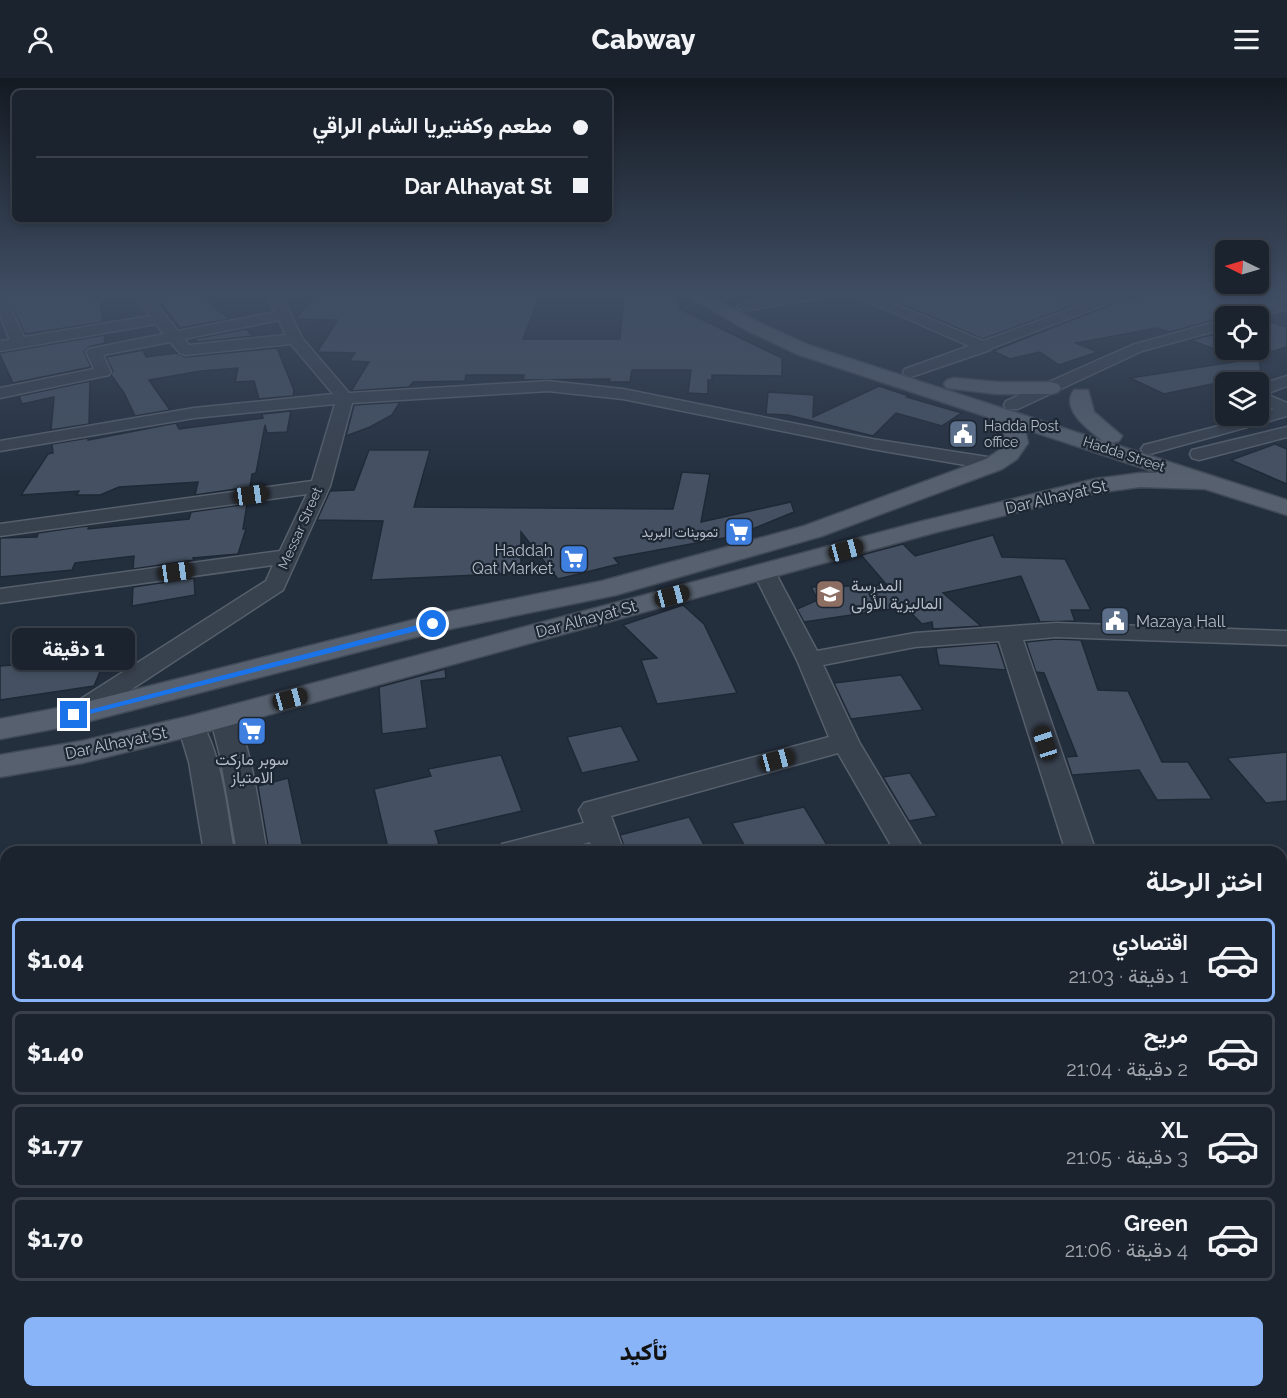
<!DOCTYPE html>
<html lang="ar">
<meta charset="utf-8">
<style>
:root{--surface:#1b232e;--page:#242b36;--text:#f1f3f6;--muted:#a0a4aa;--line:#39404a;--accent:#8ab4f8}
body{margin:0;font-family:Raleway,Vazirmatn,sans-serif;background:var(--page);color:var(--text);direction:rtl;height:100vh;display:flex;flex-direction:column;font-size:22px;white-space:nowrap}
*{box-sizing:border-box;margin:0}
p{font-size:20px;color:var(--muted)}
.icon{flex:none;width:33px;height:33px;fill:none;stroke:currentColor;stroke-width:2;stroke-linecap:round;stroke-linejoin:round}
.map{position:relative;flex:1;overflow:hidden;direction:ltr}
.side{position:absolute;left:0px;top:768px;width:1287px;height:552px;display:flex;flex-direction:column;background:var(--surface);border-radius:18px 18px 0 0;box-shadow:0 3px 9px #0003,0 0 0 2px var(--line);direction:rtl}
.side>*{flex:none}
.guide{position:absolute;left:12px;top:12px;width:600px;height:132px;border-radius:9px;box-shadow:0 3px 9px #0003,0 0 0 2px var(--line);direction:rtl;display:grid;align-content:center;height:132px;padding:0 24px;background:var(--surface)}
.needle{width:39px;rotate:275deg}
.tools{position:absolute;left:1215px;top:162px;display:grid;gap:12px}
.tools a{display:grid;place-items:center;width:54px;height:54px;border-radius:9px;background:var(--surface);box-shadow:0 3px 9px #0003,0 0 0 2px var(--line);font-size:30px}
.end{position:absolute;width:27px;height:27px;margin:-14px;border:8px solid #1a73e8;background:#fff;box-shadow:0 0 0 3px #fff}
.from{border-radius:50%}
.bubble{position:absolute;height:42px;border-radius:9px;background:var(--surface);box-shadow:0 3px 9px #0003,0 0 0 2px var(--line);font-size:20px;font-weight:800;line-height:42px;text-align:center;direction:rtl}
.car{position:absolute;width:18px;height:36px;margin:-18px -9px;border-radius:8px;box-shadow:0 0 4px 2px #0007;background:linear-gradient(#222 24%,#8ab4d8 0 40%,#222 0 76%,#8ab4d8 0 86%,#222 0)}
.guide b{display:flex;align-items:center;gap:21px;height:57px;font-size:22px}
.guide b+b{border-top:2px solid var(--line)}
.guide i{width:15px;height:15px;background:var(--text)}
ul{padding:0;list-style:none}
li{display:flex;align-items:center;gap:18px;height:84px;margin:0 12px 9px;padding:0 12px;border:3px solid var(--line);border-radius:9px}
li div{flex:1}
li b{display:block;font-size:22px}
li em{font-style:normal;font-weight:800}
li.on{border-color:var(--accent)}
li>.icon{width:54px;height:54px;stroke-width:1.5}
h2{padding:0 24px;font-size:27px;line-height:72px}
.primary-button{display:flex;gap:12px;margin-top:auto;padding:12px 24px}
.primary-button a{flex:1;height:69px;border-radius:9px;background:var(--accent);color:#111;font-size:24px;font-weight:800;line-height:69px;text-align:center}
header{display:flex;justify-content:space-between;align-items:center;height:78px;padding:0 24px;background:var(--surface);font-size:27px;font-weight:800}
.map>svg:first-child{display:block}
</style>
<header><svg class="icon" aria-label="menu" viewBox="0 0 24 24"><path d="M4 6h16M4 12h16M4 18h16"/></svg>Cabway<svg class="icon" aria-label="person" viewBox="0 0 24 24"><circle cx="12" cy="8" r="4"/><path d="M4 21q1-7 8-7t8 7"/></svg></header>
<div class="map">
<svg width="1287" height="1320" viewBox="0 0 1287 1320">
<rect width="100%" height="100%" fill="#242f3e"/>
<path fill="#455162" stroke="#1f2835" stroke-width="1.5" d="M 0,216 L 89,216 L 92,223 L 100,221 L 103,244 L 25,256 L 13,230 L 0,224 Z
M 172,216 L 204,216 L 216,231 L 229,241 L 180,250 L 156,219 Z
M 318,216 L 540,216 L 523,261 L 620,261 L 624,216 L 679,216 L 680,231 L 782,280 L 782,298 L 712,297 L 712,302 L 708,302 L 708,316 L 688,315 L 691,292 L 632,292 L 630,304 L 609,304 L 610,301 L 523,302 L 524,297 L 466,297 L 465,303 L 413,304 L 409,309 L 351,313 L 369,284 L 349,283 L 355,275 L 317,274 L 338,242 L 295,241 Z
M 878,216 L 1049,216 L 1073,228 L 983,261 Z
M 1147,216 L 1192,216 L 1229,231 L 1219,241 L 1169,254 L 1157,250 L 1076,265 L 1098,274 L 1059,287 L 1040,274 L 1010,281 L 993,273 L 1123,222 Z
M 1267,243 L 1287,249 L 1287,269 L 1245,282 L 1190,262 L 1226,254 L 1226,272 L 1258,272 L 1258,245 Z
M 246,251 L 253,258 L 197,264 L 194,261 Z
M 104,257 L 105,265 L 89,269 L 84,274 L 91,289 L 13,305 L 0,277 L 0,275 Z
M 277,270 L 294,312 L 293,318 L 259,321 L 254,303 L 235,304 L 238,290 L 201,293 L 149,302 L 170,332 L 135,338 L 124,315 L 111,297 L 113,293 L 106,279 L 143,272 L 146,279 L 177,275 L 185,279 Z
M 1259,280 L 1261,296 L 1164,316 L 1130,300 Z
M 90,303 L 89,346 L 51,352 L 54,319 L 22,326 L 19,318 Z
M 879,308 L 909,318 L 907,319 L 962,335 L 942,348 L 896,335 L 873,358 L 788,337 L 766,336 L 768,314 L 814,317 L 813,339 Z
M 400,324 L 392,337 L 370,349 L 346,358 L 354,327 Z
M 291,333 L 287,354 L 267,355 L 265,347 L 256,395 L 252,396 L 250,409 L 195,417 L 198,404 L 119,409 L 100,417 L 76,417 L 79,413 L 21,417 L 48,376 L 53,375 L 52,366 L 88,360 L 88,362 L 176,345 L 179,351 L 263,340 L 262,336 Z
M 1275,366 L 1287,371 L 1287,406 L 1231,382 Z
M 369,372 L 430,372 L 414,429 L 673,431 L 682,394 L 710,396 L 701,444 L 791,424 L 794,434 L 735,458 L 614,480 L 619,486 L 558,501 L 521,454 L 521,495 L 371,502 L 383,443 L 317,442 L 330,413 L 354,412 Z
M 247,426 L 243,451 L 246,451 L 238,476 L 193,480 L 194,482 L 133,491 L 134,478 L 75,485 L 72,492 L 0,499 L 0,460 L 37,459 L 38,455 L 79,449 L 89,448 L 88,451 L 189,441 L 191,434 Z
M 993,457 L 1002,479 L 1065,481 L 1091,532 L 1071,532 L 1075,543 L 1040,544 L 1021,498 L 943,515 L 981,548 L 933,551 L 932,544 L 922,546 L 905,529 L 804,544 L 797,531 L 818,522 L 811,509 L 887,507 L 861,477 L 903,466 L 915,478 Z
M 194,500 L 195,517 L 132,528 L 133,509 Z
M 683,527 L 704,546 L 737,615 L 657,626 L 641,582 L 657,580 L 623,547 Z
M 1056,561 L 1081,562 L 1098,612 L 1128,613 L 1162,684 L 1188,684 L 1212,721 L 1157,722 L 1139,692 L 1072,697 L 1066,679 L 1077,678 L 1044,595 L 1036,594 L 1026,564 Z
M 997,565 L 1006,592 L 939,587 L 936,570 Z
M 106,580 L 94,608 L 0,622 L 0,588 Z
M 445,591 L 446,600 L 421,603 L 427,650 L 382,656 L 379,609 Z
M 901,597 L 923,632 L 851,641 L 834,605 Z
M 621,648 L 639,683 L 582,695 L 567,659 Z
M 1287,674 L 1287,723 L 1266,725 L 1227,680 Z
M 501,677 L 522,733 L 435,753 L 439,766 L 406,774 L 389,774 L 374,711 L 431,698 L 428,691 Z
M 910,695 L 937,738 L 909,743 L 883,699 Z
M 288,700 L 304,774 L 269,774 L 258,708 Z
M 804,729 L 827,767 L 796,774 L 748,774 L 732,745 Z
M 689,739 L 708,774 L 626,774 L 620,757 Z"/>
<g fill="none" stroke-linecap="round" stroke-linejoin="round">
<g stroke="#565f6c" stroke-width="3">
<path id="minor" d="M 133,216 L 148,216 L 178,253 L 275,234 L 267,216 L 281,216 L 302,260 L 349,315 L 548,303 L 623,311 L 872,361 L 994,380 L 1001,382 L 1003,386 L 1001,390 L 994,392 L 872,371 L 623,321 L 548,313 L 352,325 L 330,408 L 283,512 L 83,643 L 74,645 L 65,643 L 61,637 L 65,631 L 266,503 L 273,487 L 0,525 L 0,511 L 280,473 L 307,416 L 0,458 L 0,446 L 312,403 L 335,326 L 194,340 L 0,373 L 0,363 L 194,330 L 333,316 L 291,266 L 185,277 L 180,275 L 170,264 L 103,277 L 111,294 L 109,297 L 0,320 L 0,310 L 94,291 L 86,274 L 89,271 L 164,256 L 156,246 L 0,273 L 0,263 L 10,262 L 0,237 L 0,226 L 11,231 L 24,259 L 150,238 ZM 279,242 L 286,257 L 189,267 L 184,261 Z
M 792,216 L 825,216 L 818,220 L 744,233 L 737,229 L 744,225 Z
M 851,216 L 871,216 L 983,263 L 1079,228 L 1051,216 L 1073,216 L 1092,223 L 1111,216 L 1132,216 L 992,270 L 990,272 L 911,299 L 905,297 L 903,294 L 905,291 L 969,268 Z
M 1194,216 L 1217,216 L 1262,230 L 1287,223 L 1287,231 L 1258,239 L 1240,238 L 1246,234 Z
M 1226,241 L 1226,250 L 1142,273 L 1018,331 L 1006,331 L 1004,327 L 1006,323 L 1132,267 Z
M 1287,298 L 1287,308 L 1266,316 L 1287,325 L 1287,338 L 1150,376 L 1144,375 L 1141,371 L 1144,367 L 1258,338 L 1258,336 L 1274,331 L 1258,325 L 1258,307 Z
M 1287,349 L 1287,359 L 1199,382 L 1192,380 L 1190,376 L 1192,372 Z
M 764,487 L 772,489 L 775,494 L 817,573 L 915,555 L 1056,545 L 1287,553 L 1287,567 L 1056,559 L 1023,562 L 1096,774 L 1066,774 L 999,563 L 915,569 L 823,587 L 859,664 L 925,774 L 895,774 L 838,675 L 611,738 L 624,774 L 594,774 L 590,764 L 554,774 L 498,774 L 502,766 L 584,745 L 579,732 L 584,725 L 829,659 L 797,582 L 753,494 L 756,489 Z
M 223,631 L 232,633 C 251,661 260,739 267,774 L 237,774 L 220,677 L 210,639 L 214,633 Z
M 191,640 L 200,642 C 222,676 227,734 234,774 L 204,774 L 189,684 L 178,648 L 182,642 Z
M 1281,790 L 1287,790 L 1287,814 L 1281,814 Z
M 1281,1022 L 1287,1022 L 1287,1058 L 1281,1058 Z
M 236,1314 L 282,1314 L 282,1320 L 236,1320 Z
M 286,1314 L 332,1314 L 332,1320 L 286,1320 Z
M 434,1314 L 493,1314 L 491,1320 L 432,1320 Z
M 771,1314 L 817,1314 L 818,1320 L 772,1320 Z
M 1186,1314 L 1233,1314 L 1235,1320 L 1188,1320 Z"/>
</g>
<g stroke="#414a57" stroke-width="3">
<path id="major" d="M 685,216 L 706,216 L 760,245 L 811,268 L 1103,363 C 1089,352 1060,332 1074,312 L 1088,312 L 1094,334 L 1122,358 L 1119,363 L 1111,365 L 1104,363 L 1287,422 L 1287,437 L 1205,411 L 1140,409 L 1095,415 L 937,454 L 191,658 L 82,685 L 0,699 L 0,677 L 82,663 L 190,638 L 919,444 L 1095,401 L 1140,395 L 1158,395 L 1025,351 L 1028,365 L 1017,381 L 1002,391 L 822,458 L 616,517 L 435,554 L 74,647 L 0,661 L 0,641 L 74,627 L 433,537 L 602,503 L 804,448 L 986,381 L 1001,371 L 1006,365 L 1003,351 L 994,341 L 797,276 L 748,253 Z
M 954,300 L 997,304 L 1051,304 L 1058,306 L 1061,310 L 1058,314 L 1051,316 L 997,316 L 947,310 L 944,306 L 947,302 Z"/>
</g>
<use href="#minor" fill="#38414e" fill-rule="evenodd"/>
<use href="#major" fill="#56606e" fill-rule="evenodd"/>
</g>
<linearGradient id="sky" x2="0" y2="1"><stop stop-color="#141a22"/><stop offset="0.54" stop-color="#3f4d63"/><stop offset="1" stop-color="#3f4d63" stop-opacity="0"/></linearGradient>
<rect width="1287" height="401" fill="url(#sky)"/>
<path fill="#1a73e8" d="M 433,543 L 436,544 L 436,548 L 74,640 L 69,637 Z"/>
<defs>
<g id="civic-square" transform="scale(1.5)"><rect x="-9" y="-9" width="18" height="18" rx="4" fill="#5c6f8a" stroke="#1d2633"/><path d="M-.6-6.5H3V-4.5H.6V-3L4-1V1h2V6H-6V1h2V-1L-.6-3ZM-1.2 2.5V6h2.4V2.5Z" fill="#fff"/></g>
<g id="supermarket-square" transform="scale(1.5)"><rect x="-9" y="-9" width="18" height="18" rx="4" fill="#3f7fe0" stroke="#1d2633"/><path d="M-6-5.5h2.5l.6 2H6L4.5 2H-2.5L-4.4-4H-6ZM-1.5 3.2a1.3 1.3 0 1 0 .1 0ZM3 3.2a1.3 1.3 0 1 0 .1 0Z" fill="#fff"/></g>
<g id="school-square" transform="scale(1.5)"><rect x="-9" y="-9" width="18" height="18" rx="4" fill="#8d6e63" stroke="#1d2633"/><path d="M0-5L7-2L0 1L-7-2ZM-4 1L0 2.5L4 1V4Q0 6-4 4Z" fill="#fff"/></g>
</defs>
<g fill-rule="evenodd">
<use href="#civic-square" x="963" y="356"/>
<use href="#supermarket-square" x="739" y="454"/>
<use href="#supermarket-square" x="574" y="481"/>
<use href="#school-square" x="830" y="516"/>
<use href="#civic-square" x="1115" y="543"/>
<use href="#supermarket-square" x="252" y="653"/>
</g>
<g text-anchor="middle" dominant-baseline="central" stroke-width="4.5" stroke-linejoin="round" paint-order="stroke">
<g font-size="14" fill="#b4bcc9" stroke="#1d2633" text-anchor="start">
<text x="984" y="348">Hadda Post<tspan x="984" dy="16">office</tspan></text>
<text x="718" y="454" text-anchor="end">تموينات البريد</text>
</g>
<g font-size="14" fill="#b4bcc9" stroke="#1d2633">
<text transform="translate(1124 376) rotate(18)">Hadda Street</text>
<text transform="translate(300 450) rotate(-66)">Messar Street</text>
</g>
<g font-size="16" fill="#b4bcc9" stroke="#1d2633">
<text transform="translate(1056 419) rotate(-13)">Dar Alhayat St</text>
<text transform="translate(586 541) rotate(-15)">Dar Alhayat St</text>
<text transform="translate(116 665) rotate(-12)">Dar Alhayat St</text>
</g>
<g font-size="16" fill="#b4bcc9" stroke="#1d2633" text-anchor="start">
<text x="553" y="472" text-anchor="end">Haddah<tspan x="553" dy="18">Qat Market</tspan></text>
<text x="851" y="507">المدرسة<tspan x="851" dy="18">الماليزية الأولى</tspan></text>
<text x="1136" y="543">Mazaya Hall</text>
<text x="252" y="681" text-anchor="middle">سوبر ماركت<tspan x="252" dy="18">الامتياز</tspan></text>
</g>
</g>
</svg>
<div class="tools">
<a><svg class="needle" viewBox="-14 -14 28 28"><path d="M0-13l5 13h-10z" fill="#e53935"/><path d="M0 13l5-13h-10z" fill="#a0a4aa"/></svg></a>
<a><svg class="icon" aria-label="locate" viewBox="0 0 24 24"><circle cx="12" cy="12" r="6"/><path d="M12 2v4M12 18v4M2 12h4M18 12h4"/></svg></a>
<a><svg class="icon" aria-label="layers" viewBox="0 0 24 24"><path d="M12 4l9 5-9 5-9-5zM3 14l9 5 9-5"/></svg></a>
</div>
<i class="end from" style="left:433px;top:546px"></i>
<i class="end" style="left:74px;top:637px"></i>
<div class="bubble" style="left:12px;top:550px;width:123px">1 دقيقة</div>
<i class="car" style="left:251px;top:417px;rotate:82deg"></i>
<i class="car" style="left:846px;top:472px;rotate:75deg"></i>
<i class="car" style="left:176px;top:494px;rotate:82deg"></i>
<i class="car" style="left:672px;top:518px;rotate:75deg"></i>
<i class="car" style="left:290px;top:621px;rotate:75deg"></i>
<i class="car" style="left:1045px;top:665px;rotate:342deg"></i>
<i class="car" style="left:777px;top:682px;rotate:75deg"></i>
<div class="guide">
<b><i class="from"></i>مطعم وكفتيريا الشام الراقي</b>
<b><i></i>Dar Alhayat St</b>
</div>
<section class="side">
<h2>اختر الرحلة</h2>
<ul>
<li class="on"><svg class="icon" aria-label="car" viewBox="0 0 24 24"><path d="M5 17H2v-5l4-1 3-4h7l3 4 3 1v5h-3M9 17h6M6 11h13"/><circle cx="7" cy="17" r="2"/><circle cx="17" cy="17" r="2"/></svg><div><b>اقتصادي</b><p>1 دقيقة · 21:03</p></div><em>$1.04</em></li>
<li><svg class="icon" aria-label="car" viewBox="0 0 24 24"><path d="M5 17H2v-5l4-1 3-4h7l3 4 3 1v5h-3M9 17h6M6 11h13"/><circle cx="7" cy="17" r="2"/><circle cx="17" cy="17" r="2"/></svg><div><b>مريح</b><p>2 دقيقة · 21:04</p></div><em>$1.40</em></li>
<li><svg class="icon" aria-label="car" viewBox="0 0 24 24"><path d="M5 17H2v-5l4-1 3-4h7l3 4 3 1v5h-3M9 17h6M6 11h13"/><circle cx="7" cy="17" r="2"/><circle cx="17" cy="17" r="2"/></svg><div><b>XL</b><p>3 دقيقة · 21:05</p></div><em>$1.77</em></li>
<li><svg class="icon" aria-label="car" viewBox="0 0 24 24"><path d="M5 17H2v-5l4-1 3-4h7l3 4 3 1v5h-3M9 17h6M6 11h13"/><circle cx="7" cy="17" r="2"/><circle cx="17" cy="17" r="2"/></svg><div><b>Green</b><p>4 دقيقة · 21:06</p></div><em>$1.70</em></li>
</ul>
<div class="primary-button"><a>تأكيد</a></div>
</section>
</div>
